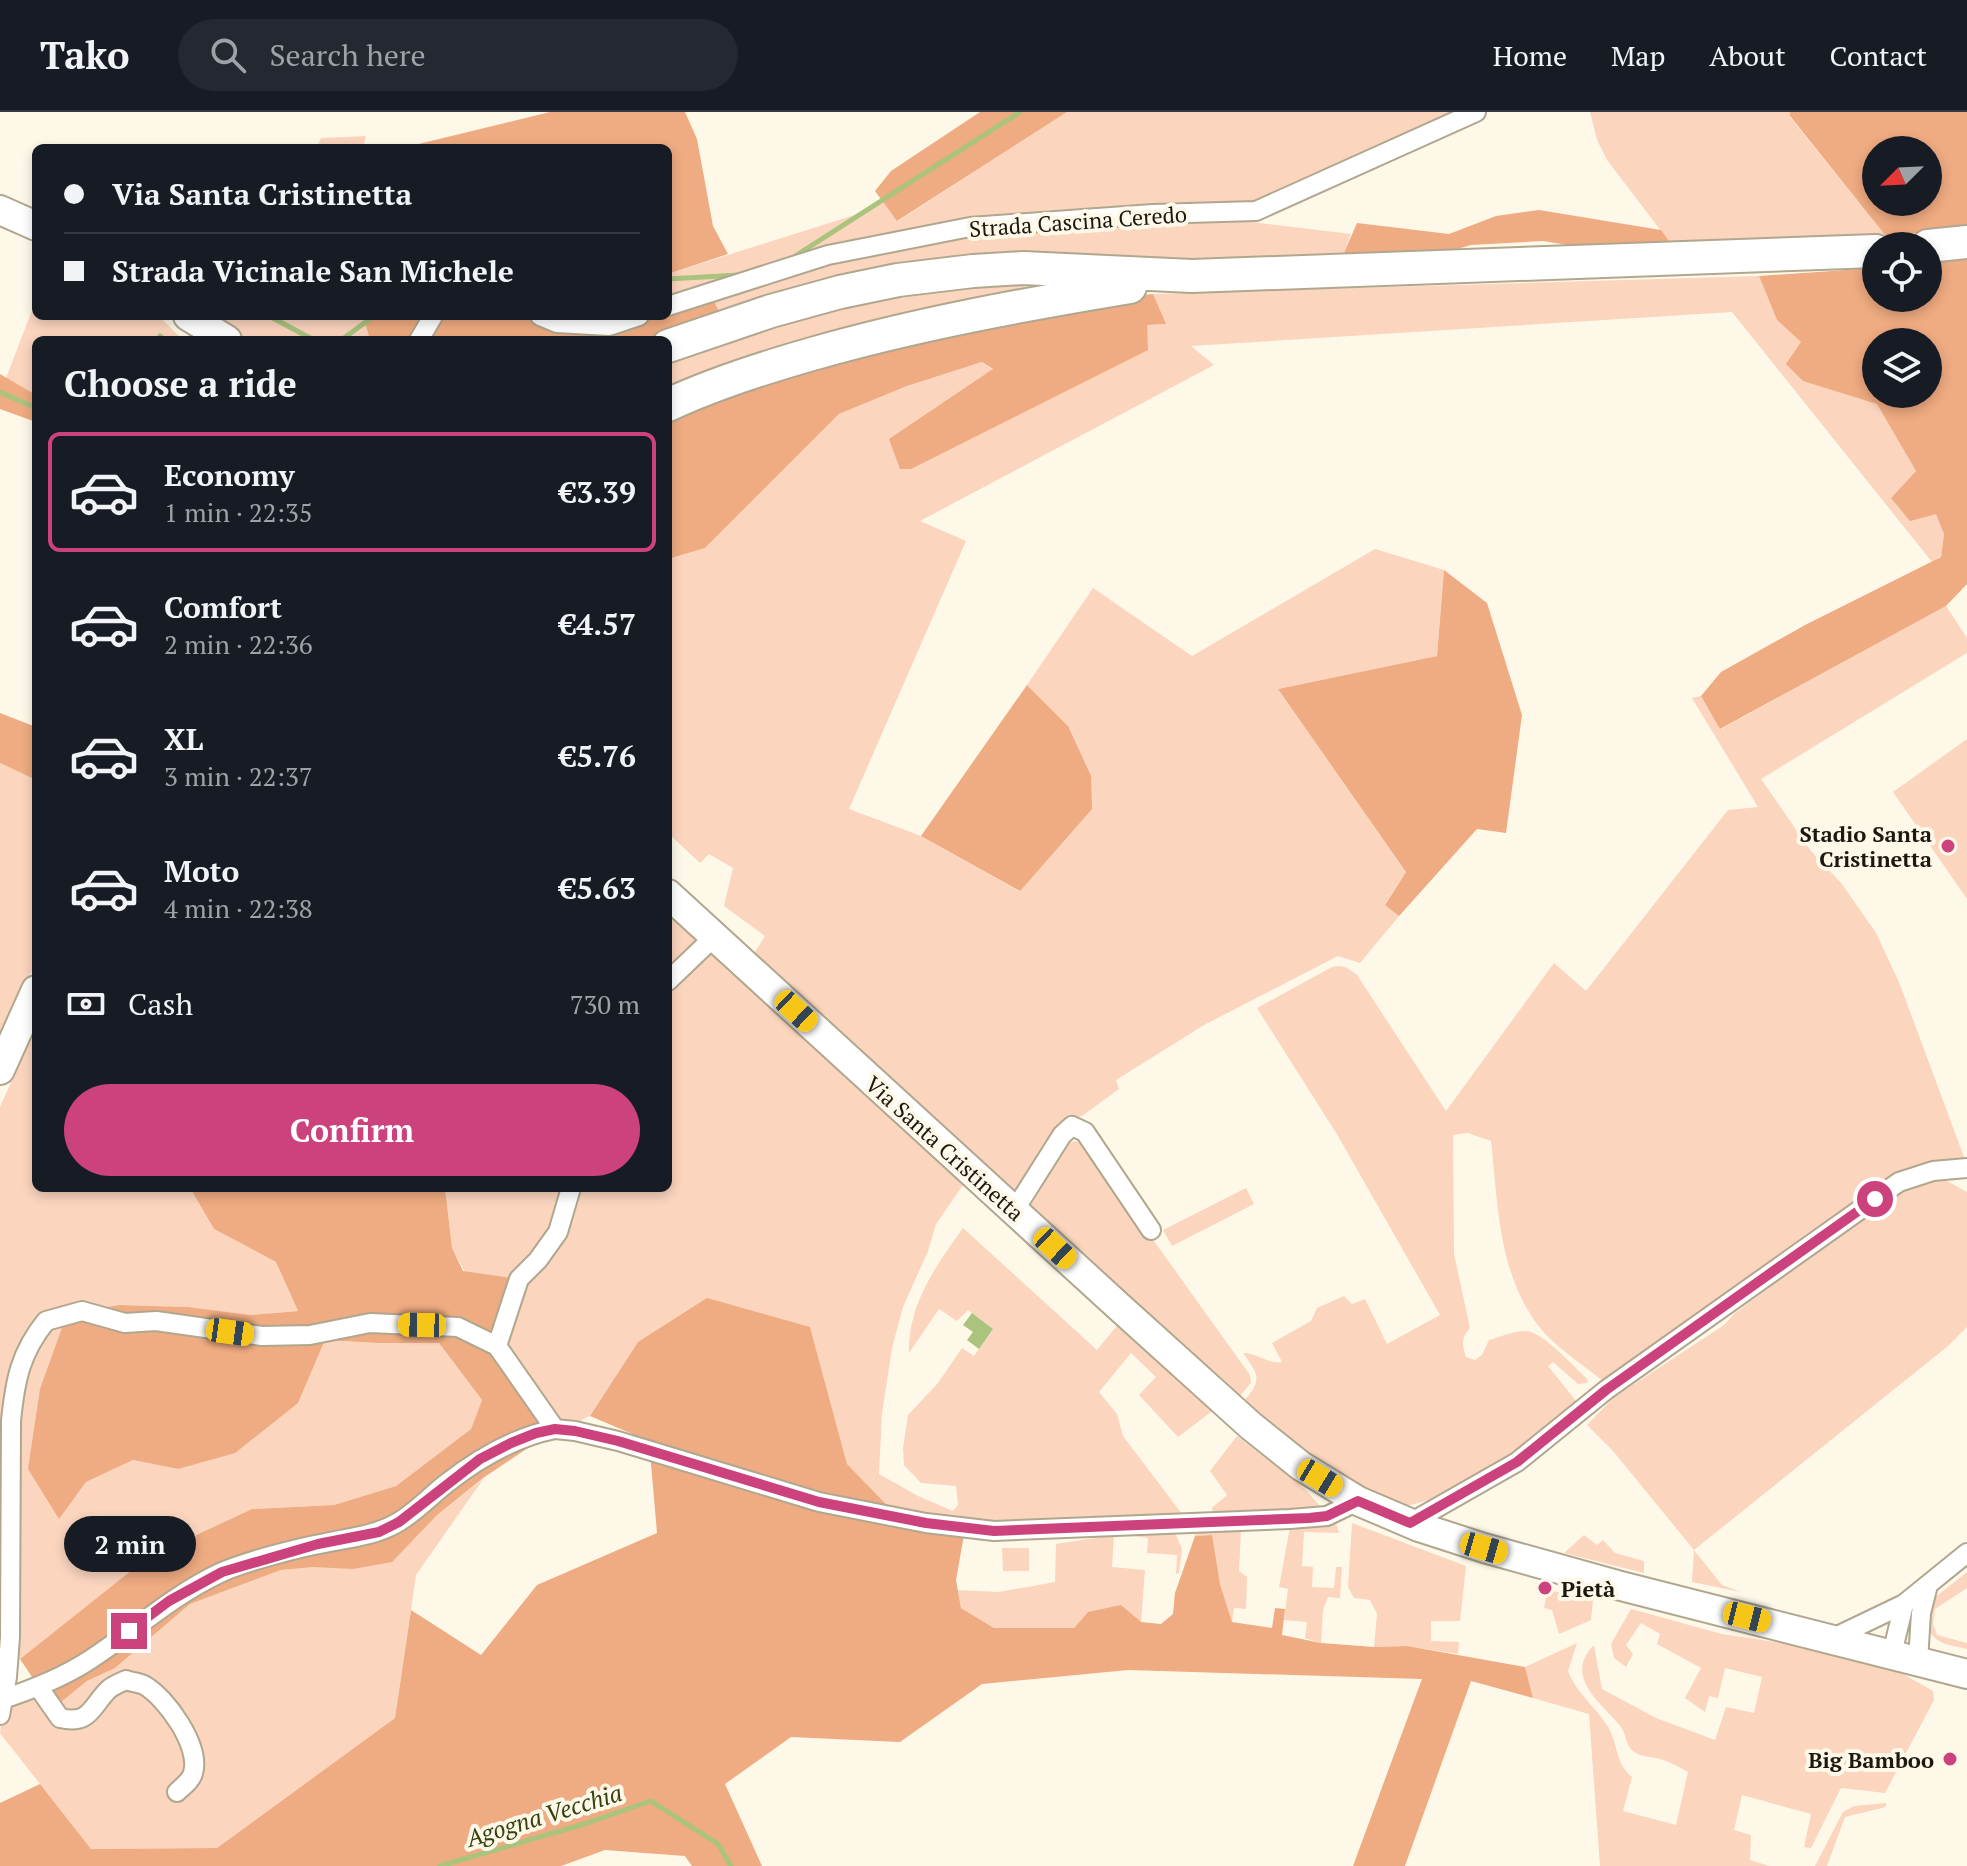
<!DOCTYPE html>
<meta charset="utf-8">
<style>
:root{--surface:#171b24;--page:#242831;--text:#f1f3f6;--muted:#9ea1a6;--line:#363941;--accent:#cc427c}
body{margin:0;font-family:"PT Serif",serif;background:var(--page);color:var(--text);height:100vh;display:flex;flex-direction:column;font-size:30px;white-space:nowrap}
*{box-sizing:border-box;margin:0}
p{font-size:26px;color:var(--muted)}
.icon{flex:none;width:44px;height:44px;fill:none;stroke:currentColor;stroke-width:2;stroke-linecap:round;stroke-linejoin:round}
.map{position:relative;flex:1;overflow:hidden}
.drawer{position:absolute;left:32px;top:224px;width:640px;height:856px;display:flex;flex-direction:column;background:var(--surface);border-radius:12px;box-shadow:0 4px 12px #0003}
.drawer>*{flex:none}
.banner{position:absolute;left:32px;top:32px;width:640px;height:176px;border-radius:12px;box-shadow:0 4px 12px #0003;display:grid;align-content:center;height:176px;padding:0 32px;background:var(--surface)}
.needle{width:52px;rotate:246deg}
.tools{position:absolute;left:1862px;top:24px;display:grid;gap:16px}
.tools a{display:grid;place-items:center;width:80px;height:80px;border-radius:50%;background:var(--surface);box-shadow:0 4px 12px #0003;font-size:40px}
.end{position:absolute;width:36px;height:36px;margin:-18px;border:10px solid #cc427c;background:#fff;box-shadow:0 0 0 4px #fff}
.from{border-radius:50%}
.bubble{position:absolute;height:56px;border-radius:28px;background:var(--surface);box-shadow:0 4px 12px #0003;font-size:26px;font-weight:700;line-height:56px;text-align:center}
.car{position:absolute;width:24px;height:48px;margin:-24px -12px;border-radius:10px;box-shadow:0 0 6px 2px #0007;background:linear-gradient(#f5c518 24%,#345 0 40%,#f5c518 0 76%,#345 0 86%,#f5c518 0)}
.banner b{display:flex;align-items:center;gap:28px;height:76px;font-size:30px}
.banner b+b{border-top:2px solid var(--line)}
.banner i{width:20px;height:20px;background:var(--text)}
ul{padding:0;list-style:none}
li{display:flex;align-items:center;gap:24px;height:120px;margin:0 16px 12px;padding:0 16px;border:4px solid transparent;border-radius:12px}
li div{flex:1}
li b{display:block;font-size:30px}
li em{font-style:normal;font-weight:700}
li.active{border-color:var(--accent)}
li>.icon{width:72px;height:72px;stroke-width:1.5}
h2{padding:0 32px;font-size:36px;line-height:96px}
.pay{display:flex;align-items:center;gap:20px;height:88px;padding:0 32px;font-size:30px}
.pay p{margin-inline-start:auto}
.cta{display:flex;gap:16px;margin-top:auto;padding:16px 32px}
.cta a{flex:1;height:92px;border-radius:48px;background:var(--accent);color:#fff;font-size:32px;font-weight:700;line-height:92px;text-align:center}
header{display:flex;align-items:center;gap:48px;box-sizing:border-box;height:112px;padding:0 40px;background:var(--surface);border-bottom:2px solid var(--line)}
header strong{font-size:38px}
nav{display:flex;gap:44px;margin-inline-start:auto;font-size:28px}
.search{width:560px;height:72px;background:var(--page);display:flex;align-items:center;gap:20px;box-sizing:border-box;padding:0 28px;border-radius:44px;color:var(--muted);font-size:30px}
.map>svg:first-child{display:block}
</style>
<header>
<strong>Tako</strong>
<div class="search"><svg class="icon" aria-label="search" viewBox="0 0 24 24"><circle cx="10" cy="10" r="6"/><path d="M15 15l6 6"/></svg>Search here</div>
<nav><a>Home</a><a>Map</a><a>About</a><a>Contact</a></nav>
</header>
<div class="map">
<svg width="1967" height="1754" viewBox="0 0 1967 1754">
<rect width="100%" height="100%" fill="#fef8e9"/>
<path fill="#fbd5be" d="M 1067,0 L 1467,0 L 1256,92 L 1050,98 L 932,114 L 815,139 L 668,185 L 668,162 L 867,99 L 882,89 L 898,109 Z
M 1590,0 L 1790,0 L 1790,5 L 1885,123 L 1671,132 L 1607,48 L 1597,28 Z
M 366,24 L 363,36 L 317,36 L 321,26 Z
M 1234,108 L 1351,122 L 1343,143 L 1103,149 L 722,208 L 712,183 L 825,150 L 974,119 L 1096,109 Z
M 1759,164 L 1777,208 L 1801,230 L 1803,269 L 1877,291 L 1916,359 L 1891,386 L 1936,401 L 1944,422 L 1941,444 L 1932,450 L 1732,200 L 1191,234 L 1214,253 L 920,409 L 966,429 L 849,697 L 921,724 L 1019,779 L 1068,614 L 1027,573 L 1093,476 L 1192,544 L 1375,437 L 1444,458 L 1437,544 L 1278,577 L 1406,760 L 1385,792 L 1399,804 L 1360,851 L 1338,844 L 1204,913 L 1116,968 L 1119,977 L 1082,1004 L 1065,1011 L 1014,1084 L 752,845 L 765,824 L 724,794 L 733,756 L 709,742 L 700,751 L 668,721 L 668,439 L 673,446 L 705,436 L 839,302 L 907,274 L 982,250 L 993,258 L 961,280 L 1146,213 L 1165,212 L 1153,182 Z
M 1026,172 L 1021,182 L 668,287 L 668,241 L 921,174 Z
M 36,188 L 36,204 L 159,204 L 183,228 L 36,228 L 36,283 L 6,266 Z
M 209,204 L 363,204 L 370,228 L 247,228 Z
M 1946,494 L 1967,526 L 1967,541 L 1761,667 L 1811,739 L 1842,772 L 1876,821 L 1899,870 L 1967,1053 L 1930,1056 L 1607,1272 C 1586,1255 1553,1234 1537,1212 C 1498,1159 1498,1092 1491,1029 L 1468,1021 L 1453,1023 L 1454,1142 L 1470,1216 C 1461,1225 1462,1234 1466,1245 L 1475,1248 L 1482,1243 L 1489,1228 C 1500,1225 1515,1218 1527,1219 C 1544,1221 1575,1256 1588,1268 L 1587,1271 L 1578,1272 L 1553,1250 L 1548,1254 L 1581,1295 L 1525,1338 L 1440,1385 L 1407,1394 L 1368,1378 L 1294,1332 L 1245,1288 C 1263,1266 1258,1263 1243,1241 C 1257,1241 1268,1252 1282,1250 L 1272,1231 L 1311,1209 L 1317,1196 L 1344,1184 L 1352,1192 L 1365,1187 L 1387,1232 L 1440,1203 L 1338,1024 L 1257,896 L 1332,855 C 1343,852 1348,856 1357,863 L 1446,999 L 1554,851 L 1586,879 L 1728,698 L 1758,695 L 1692,586 L 1701,584 L 1721,617 Z
M 1967,627 L 1967,787 L 1893,680 Z
M 0,651 L 36,668 L 36,850 L 0,925 Z
M 668,799 L 965,1070 L 936,1112 L 928,1139 L 903,1195 L 892,1236 L 882,1301 L 879,1362 L 918,1384 L 953,1399 L 958,1393 L 956,1374 L 921,1371 L 904,1353 L 903,1336 L 908,1303 L 938,1271 L 962,1236 L 974,1244 L 993,1217 L 968,1198 L 957,1209 L 939,1197 L 909,1241 C 908,1192 936,1154 963,1116 L 1097,1238 L 1120,1210 L 1215,1297 L 1178,1325 L 1139,1283 L 1156,1265 L 1131,1241 L 1099,1280 L 1117,1302 L 1123,1324 L 1182,1402 L 1178,1404 L 1123,1405 L 1083,1410 L 1011,1412 L 894,1401 L 847,1352 L 810,1215 L 638,1230 L 590,1304 L 557,1320 L 452,1137 L 445,1076 L 668,1076 Z
M 36,914 L 36,1076 L 190,1076 L 214,1117 L 276,1150 L 298,1199 L 251,1203 L 188,1195 L 119,1193 L 67,1202 L 59,1406 L 86,1370 L 133,1348 L 178,1357 L 298,1291 L 325,1228 L 378,1231 L 439,1231 L 482,1288 L 471,1317 L 396,1374 L 334,1393 L 252,1397 L 147,1446 L 20,1547 L 0,1568 L 0,995 Z
M 1075,1029 L 1083,1030 L 1250,1263 L 1251,1271 L 1239,1285 L 1028,1098 L 1067,1032 Z
M 1934,1068 L 1947,1069 L 1967,1080 L 1967,1215 L 1948,1234 L 1694,1438 L 1722,1473 L 1741,1480 L 1692,1470 L 1694,1438 L 1613,1339 L 1587,1313 L 1613,1286 L 1724,1213 L 1735,1201 L 1903,1075 Z
M 1246,1076 L 1254,1092 L 1172,1134 L 1163,1118 Z
M 1237,1324 L 1305,1377 L 1321,1395 L 1214,1403 L 1212,1396 L 1227,1383 L 1210,1359 Z
M 484,1366 L 416,1463 L 395,1606 L 217,1736 L 91,1737 L 0,1621 L 3,1593 L 42,1580 L 57,1592 L 87,1569 L 115,1556 L 190,1492 L 281,1458 L 314,1455 L 436,1404 Z
M 1336,1411 L 1339,1421 L 1304,1420 L 1302,1454 L 1313,1455 L 1312,1475 L 1334,1476 L 1336,1455 L 1342,1455 L 1340,1486 L 1328,1485 L 1323,1498 L 1321,1531 L 1305,1526 L 1307,1510 L 1284,1508 L 1288,1477 L 1279,1475 L 1290,1415 Z
M 1352,1411 L 1466,1454 L 1460,1509 L 1431,1509 L 1431,1529 L 1459,1530 L 1458,1542 L 1406,1534 L 1374,1535 L 1377,1502 L 1370,1488 L 1354,1486 L 1348,1475 Z
M 1270,1413 L 1269,1419 L 1241,1418 L 1239,1459 L 1247,1465 L 1246,1497 L 1234,1496 L 1232,1510 L 1220,1472 L 1211,1423 L 1195,1424 L 1194,1418 Z
M 1173,1416 L 1182,1437 L 1179,1461 L 1176,1462 L 1177,1443 L 1147,1441 L 1148,1426 L 1134,1424 L 1135,1419 Z
M 1114,1423 L 1112,1455 L 1145,1458 L 1141,1510 L 1088,1500 L 1074,1516 L 994,1516 L 961,1496 L 958,1478 L 999,1480 L 1055,1470 L 1056,1432 Z
M 1584,1423 L 1597,1433 L 1603,1428 L 1615,1441 L 1644,1449 L 1644,1461 L 1564,1441 Z
M 1002,1436 L 1029,1436 L 1029,1459 L 1003,1459 Z
M 1967,1460 L 1967,1476 L 1935,1497 L 1933,1512 L 1937,1523 L 1967,1531 L 1967,1537 C 1947,1532 1934,1533 1926,1512 L 1934,1486 Z
M 1553,1479 L 1593,1488 L 1591,1508 L 1559,1522 L 1552,1498 L 1544,1496 L 1546,1486 Z
M 1631,1497 L 1722,1522 L 1809,1535 L 1903,1562 L 1933,1579 L 1934,1588 L 1885,1681 L 1841,1676 L 1811,1736 L 1804,1735 L 1811,1702 L 1742,1683 L 1734,1718 L 1751,1723 L 1750,1748 L 1769,1754 L 1600,1754 L 1589,1602 L 1533,1586 L 1525,1555 L 1577,1531 L 1568,1559 C 1577,1582 1596,1595 1608,1615 C 1619,1633 1614,1650 1632,1665 L 1623,1699 L 1676,1713 L 1688,1660 C 1679,1655 1670,1650 1660,1647 C 1653,1645 1642,1645 1636,1641 C 1625,1635 1627,1623 1621,1615 C 1603,1592 1562,1565 1594,1533 L 1602,1577 L 1656,1606 L 1715,1628 L 1726,1595 L 1754,1601 L 1762,1565 L 1725,1556 L 1718,1586 L 1709,1584 L 1705,1600 L 1685,1586 L 1701,1556 L 1657,1532 L 1660,1522 L 1641,1511 L 1626,1533 L 1633,1542 L 1626,1555 L 1614,1546 L 1611,1532 Z
M 1886,1691 L 1886,1695 L 1845,1705 L 1827,1754 L 1815,1754 L 1843,1700 L 1854,1694 Z"/>
<path fill="#efab81" fill-rule="evenodd" d="M 550,0 L 685,0 L 697,27 L 713,114 L 728,142 L 668,162 L 668,36 L 402,36 Z
M 980,0 L 1067,0 L 897,109 L 875,79 L 891,59 Z
M 1790,0 L 1967,0 L 1967,119 L 1885,123 L 1790,4 ZM 1876,38 L 1928,38 L 1928,90 L 1876,90 Z
M 1539,98 L 1661,118 L 1671,132 L 1605,139 L 1543,129 L 1471,133 L 1440,142 L 1343,143 L 1357,111 L 1449,122 L 1496,104 Z
M 1967,147 L 1967,472 L 1946,494 L 1720,617 L 1701,584 L 1721,560 L 1807,512 L 1941,445 L 1944,422 L 1936,402 L 1910,409 L 1891,386 L 1916,359 L 1877,292 L 1803,269 L 1786,252 L 1801,230 L 1777,208 L 1759,164 L 1876,156 L 1876,186 L 1928,186 L 1928,152 ZM 1876,230 L 1928,230 L 1928,282 L 1876,282 Z
M 1153,182 L 1166,212 L 1147,213 L 1148,238 L 911,357 L 900,357 L 889,327 L 993,257 L 982,250 L 907,274 L 839,302 L 705,436 L 672,446 L 668,439 L 668,302 L 753,266 L 1112,186 Z
M 712,183 L 722,208 L 658,228 L 426,228 L 430,218 L 444,204 L 524,204 L 560,217 L 612,218 L 652,204 L 668,204 L 668,198 Z
M 363,204 L 424,204 L 410,228 L 370,228 Z
M 0,262 L 36,283 L 36,299 L 33,309 L 0,297 Z
M 1444,458 L 1487,491 L 1522,603 L 1506,721 L 1477,717 L 1399,804 L 1385,793 L 1406,760 L 1278,577 L 1437,544 Z
M 1027,573 L 1068,614 L 1091,664 L 1092,697 L 1020,779 L 921,724 Z
M 0,601 L 36,615 L 36,668 L 0,651 Z
M 190,1076 L 445,1076 L 452,1136 L 463,1159 L 519,1167 L 497,1234 L 557,1320 L 540,1328 L 483,1366 L 436,1404 L 392,1450 L 353,1457 L 314,1455 L 281,1458 L 190,1492 L 115,1556 L 87,1569 L 57,1593 L 46,1586 L 20,1547 L 147,1446 L 252,1397 L 334,1393 L 396,1374 L 471,1317 L 482,1288 L 439,1231 L 378,1231 L 325,1228 L 298,1291 L 235,1341 L 178,1357 L 133,1348 L 86,1370 L 59,1407 L 28,1357 L 40,1277 L 67,1202 L 119,1193 L 188,1195 L 251,1203 L 298,1199 L 276,1150 L 214,1117 Z
M 707,1186 L 810,1215 L 847,1352 L 909,1416 L 964,1423 L 956,1468 L 961,1496 L 994,1516 L 1074,1516 L 1088,1500 L 1121,1493 L 1141,1510 L 1161,1512 L 1173,1502 L 1175,1481 L 1195,1424 L 1212,1423 L 1220,1472 L 1232,1510 L 1272,1516 L 1275,1496 L 1285,1497 L 1282,1523 L 1321,1531 L 1374,1535 L 1407,1534 L 1525,1555 L 1533,1586 L 1471,1569 L 1405,1754 L 1353,1754 L 1422,1567 L 1128,1558 L 982,1572 L 900,1630 L 791,1625 L 725,1672 L 762,1754 L 692,1754 L 685,1744 L 605,1738 L 561,1754 L 0,1754 L 0,1691 L 40,1672 L 91,1737 L 217,1736 L 395,1606 L 411,1498 L 481,1543 L 537,1473 L 657,1421 L 649,1329 L 590,1304 L 638,1230 Z"/>
<path fill="#aac37d" d="M 972,1201 L 993,1217 L 979,1237 L 967,1228 L 973,1220 L 963,1213 Z"/>
<g fill="none" stroke-linecap="round" stroke-linejoin="round">
<path stroke="#aac37d" stroke-width="5" d="M 792,146 L 1020,0
M 668,167 L 739,163
M 269,204 L 312,227 L 321,228
M 160,224 L 165,228
M 337,228 L 344,226 L 374,204
M 0,280 L 36,296
M 440,1754 L 581,1713 L 651,1689 L 718,1732 L 731,1754"/>
<g stroke="#b0a78e" stroke-width="22">
<path id="street" d="M 668,194 L 828,143 L 970,115 L 1153,102 L 1256,99 L 1476,0
M 540,204 L 557,211 L 609,214 L 639,204
M 419,228 L 433,204
M 668,869 L 714,825
M 1014,1099 L 1062,1023 L 1072,1014 L 1085,1020 L 1151,1118
M 497,1234 L 519,1167 L 538,1148 L 558,1120 L 571,1076
M 1410,1411 L 1517,1350 L 1606,1278 L 1899,1070 L 1933,1059 L 1967,1056
M 1831,1527 L 1904,1492 L 1967,1441
M 1892,1542 L 1904,1492
M 1918,1549 L 1921,1501 L 1928,1473
M 39,1576 L 60,1606 C 90,1613 91,1595 108,1578 C 113,1573 120,1571 126,1568 C 132,1570 139,1571 144,1573 C 167,1586 201,1635 193,1661 C 191,1669 183,1674 177,1680
M 0,1588 C 31,1578 60,1567 88,1549 C 133,1520 171,1484 220,1461 C 244,1450 297,1436 325,1431 C 348,1426 373,1424 395,1412 C 414,1402 430,1384 447,1371 C 479,1346 515,1325 555,1317
M 0,1603 L 7,1565 L 10,1525 L 11,1309 C 15,1269 20,1241 46,1209 L 82,1199 L 125,1211 L 156,1209 L 262,1224 L 310,1223 L 370,1211 L 458,1215 L 497,1234 L 555,1317 L 575,1319 L 618,1329 L 819,1390 L 926,1411 L 994,1419 L 1290,1407 L 1327,1404 L 1358,1389"/>
</g>
<g stroke="#b0a78e" stroke-width="32">
<path id="primary" d="M 0,98 L 36,114
M 188,204 L 227,228
M 668,782 L 1116,1192 L 1251,1314 L 1301,1354 L 1358,1389 L 1419,1415 L 1484,1436 L 1617,1473 L 1967,1562
M 0,958 L 36,878"/>
</g>
<g stroke="#b0a78e" stroke-width="36">
<path id="highway" d="M 1928,134 L 1967,130
M 668,234 L 771,199 L 840,180 L 898,168 L 973,159 L 1023,156 L 1192,164 L 1876,139
M 668,293 C 715,271 763,256 812,242 C 917,212 1022,193 1130,175"/>
</g>
<use href="#street" stroke="#fff" stroke-width="18"/>
<use href="#primary" stroke="#fff" stroke-width="28"/>
<use href="#highway" stroke="#fff" stroke-width="32"/>
</g>
<g fill="none" stroke-linecap="round" stroke-linejoin="round">
<path stroke="#cc427c" stroke-width="10" d="M 129,1519 L 169,1489 L 222,1460 L 318,1432 L 379,1420 L 399,1410 L 480,1347 L 511,1331 L 536,1321 L 555,1317 L 575,1319 L 618,1329 L 819,1390 L 926,1411 L 994,1419 L 1309,1406 L 1327,1404 L 1358,1389 L 1410,1411 L 1517,1350 L 1606,1278 L 1875,1087"/>
</g>
<g fill="#cc427c" stroke="#fef8e9" stroke-width="3">
<circle cx="1948" cy="734" r="8"/>
<circle cx="1545" cy="1476" r="8"/>
<circle cx="1950" cy="1647" r="8"/>
</g>
<g text-anchor="middle" dominant-baseline="central" stroke-width="8" stroke-linejoin="round" paint-order="stroke">
<g font-size="22" fill="#1c180f" stroke="#fef8e9">
<text transform="translate(1078 109) rotate(-4)">Strada Cascina Ceredo</text>
<text transform="translate(945 1036) rotate(42)">Via Santa Cristinetta</text>
</g>
<g font-size="22" font-weight="bold" fill="#1c180f" stroke="#fef8e9" text-anchor="end">
<text x="1932" y="721">Stadio Santa<tspan x="1932" dy="25">Cristinetta</tspan></text>
<text x="1561" y="1476" text-anchor="start">Pietà</text>
<text x="1934" y="1647">Big Bamboo</text>
</g>
<g font-size="24" font-style="italic" fill="#33420e" stroke="#fef8e9">
<text transform="translate(544 1703) rotate(-17)">Agogna Vecchia</text>
</g>
</g>
</svg>
<div class="tools">
<a><svg class="needle" viewBox="-14 -14 28 28"><path d="M0-13l5 13h-10z" fill="#e53935"/><path d="M0 13l5-13h-10z" fill="#9ea1a6"/></svg></a>
<a><svg class="icon" aria-label="locate" viewBox="0 0 24 24"><circle cx="12" cy="12" r="6"/><path d="M12 2v4M12 18v4M2 12h4M18 12h4"/></svg></a>
<a><svg class="icon" aria-label="layers" viewBox="0 0 24 24"><path d="M12 4l9 5-9 5-9-5zM3 14l9 5 9-5"/></svg></a>
</div>
<i class="end from" style="left:1875px;top:1087px"></i>
<i class="end" style="left:129px;top:1519px"></i>
<div class="bubble" style="left:64px;top:1404px;width:132px">2 min</div>
<i class="car" style="left:796px;top:899px;rotate:133deg"></i>
<i class="car" style="left:1055px;top:1136px;rotate:133deg"></i>
<i class="car" style="left:422px;top:1213px;rotate:271deg"></i>
<i class="car" style="left:230px;top:1220px;rotate:98deg"></i>
<i class="car" style="left:1320px;top:1366px;rotate:121deg"></i>
<i class="car" style="left:1484px;top:1436px;rotate:106deg"></i>
<i class="car" style="left:1747px;top:1505px;rotate:104deg"></i>
<div class="banner">
<b><i class="from"></i>Via Santa Cristinetta</b>
<b><i></i>Strada Vicinale San Michele</b>
</div>
<section class="drawer">
<h2>Choose a ride</h2>
<ul>
<li class="active"><svg class="icon" aria-label="car" viewBox="0 0 24 24"><path d="M5 17H2v-5l4-1 3-4h7l3 4 3 1v5h-3M9 17h6M6 11h13"/><circle cx="7" cy="17" r="2"/><circle cx="17" cy="17" r="2"/></svg><div><b>Economy</b><p>1 min · 22:35</p></div><em>€3.39</em></li>
<li><svg class="icon" aria-label="car" viewBox="0 0 24 24"><path d="M5 17H2v-5l4-1 3-4h7l3 4 3 1v5h-3M9 17h6M6 11h13"/><circle cx="7" cy="17" r="2"/><circle cx="17" cy="17" r="2"/></svg><div><b>Comfort</b><p>2 min · 22:36</p></div><em>€4.57</em></li>
<li><svg class="icon" aria-label="car" viewBox="0 0 24 24"><path d="M5 17H2v-5l4-1 3-4h7l3 4 3 1v5h-3M9 17h6M6 11h13"/><circle cx="7" cy="17" r="2"/><circle cx="17" cy="17" r="2"/></svg><div><b>XL</b><p>3 min · 22:37</p></div><em>€5.76</em></li>
<li><svg class="icon" aria-label="car" viewBox="0 0 24 24"><path d="M5 17H2v-5l4-1 3-4h7l3 4 3 1v5h-3M9 17h6M6 11h13"/><circle cx="7" cy="17" r="2"/><circle cx="17" cy="17" r="2"/></svg><div><b>Moto</b><p>4 min · 22:38</p></div><em>€5.63</em></li>
</ul>
<div class="pay"><svg class="icon" aria-label="cash" viewBox="0 0 24 24"><path d="M3 7h18v10H3z"/><circle cx="12" cy="12" r="2"/></svg>Cash<p>730 m</p></div>
<div class="cta"><a>Confirm</a></div>
</section>
</div>
